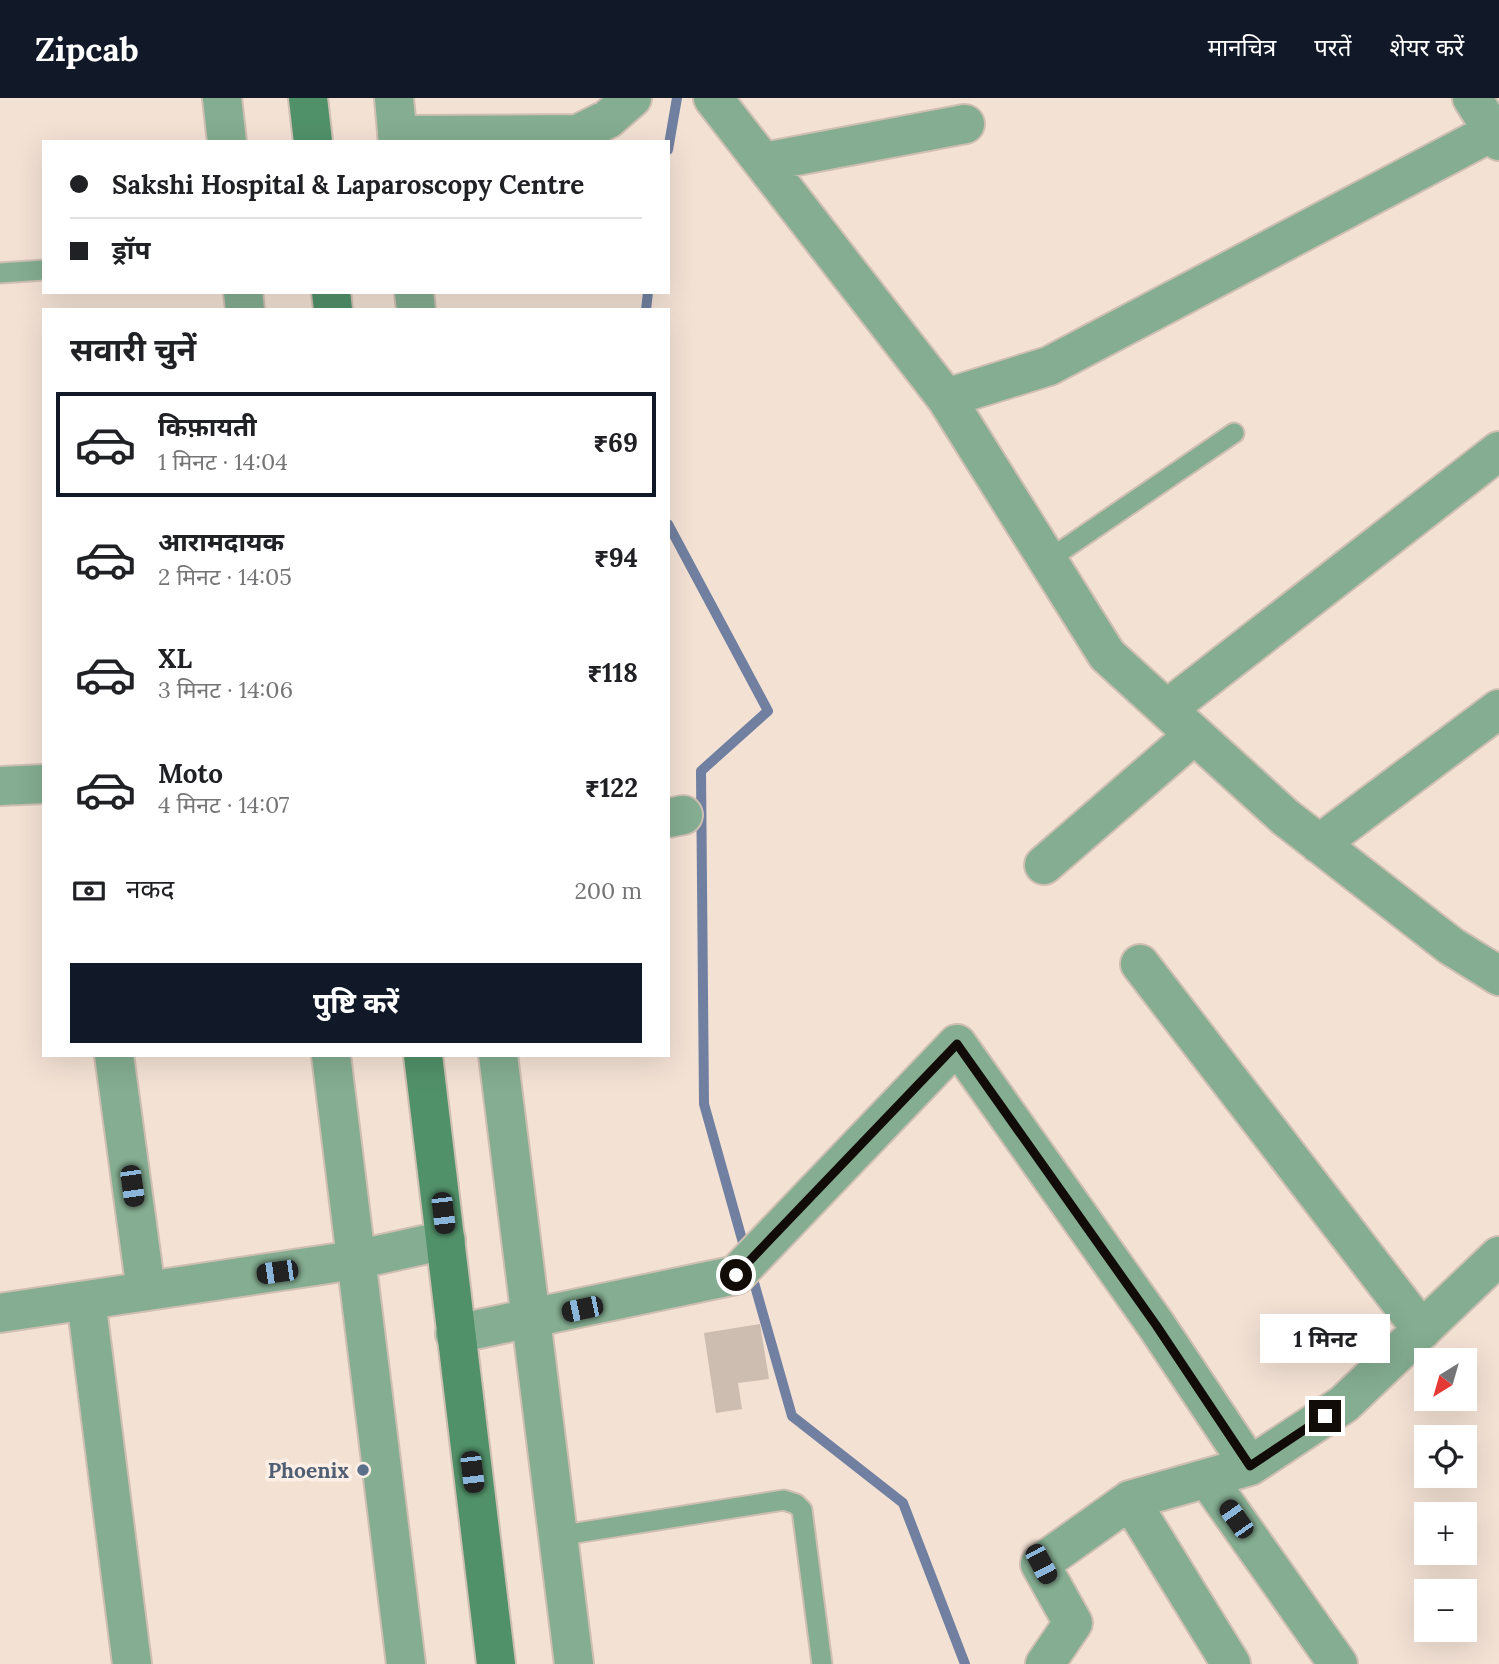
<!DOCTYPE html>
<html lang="hi">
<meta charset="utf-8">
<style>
:root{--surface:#fff;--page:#f2f2f2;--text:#202124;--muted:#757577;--line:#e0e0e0;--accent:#111827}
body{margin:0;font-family:Lora,"Noto Sans Devanagari",serif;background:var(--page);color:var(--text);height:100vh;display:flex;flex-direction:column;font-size:26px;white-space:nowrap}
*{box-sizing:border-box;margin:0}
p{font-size:23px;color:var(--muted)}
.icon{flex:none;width:38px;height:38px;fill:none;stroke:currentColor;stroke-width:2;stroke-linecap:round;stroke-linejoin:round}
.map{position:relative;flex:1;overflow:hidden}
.side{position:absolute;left:42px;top:210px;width:628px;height:749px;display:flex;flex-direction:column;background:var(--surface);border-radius:0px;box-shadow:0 7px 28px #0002}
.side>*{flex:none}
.top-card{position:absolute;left:42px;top:42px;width:628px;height:154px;border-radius:0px;box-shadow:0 7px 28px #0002;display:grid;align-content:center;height:154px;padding:0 28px;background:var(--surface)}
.needle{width:46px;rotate:217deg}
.controls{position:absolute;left:1414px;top:1250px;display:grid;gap:14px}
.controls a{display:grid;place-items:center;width:63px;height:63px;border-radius:0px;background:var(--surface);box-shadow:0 7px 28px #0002;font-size:35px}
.end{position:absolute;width:32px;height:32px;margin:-16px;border:9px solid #120c08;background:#fff;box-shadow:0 0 0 4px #fff}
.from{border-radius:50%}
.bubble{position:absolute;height:49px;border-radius:0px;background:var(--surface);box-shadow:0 7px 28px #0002;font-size:23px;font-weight:700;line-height:49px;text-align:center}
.car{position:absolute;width:21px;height:42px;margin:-21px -10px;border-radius:9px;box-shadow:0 0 5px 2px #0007;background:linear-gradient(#222 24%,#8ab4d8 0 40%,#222 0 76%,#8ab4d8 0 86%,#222 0)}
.top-card b{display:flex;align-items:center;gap:24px;height:66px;font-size:26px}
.top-card b+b{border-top:2px solid var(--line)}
.top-card i{width:18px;height:18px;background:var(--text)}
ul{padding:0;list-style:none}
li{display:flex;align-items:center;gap:21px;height:105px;margin:0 14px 10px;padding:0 14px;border:4px solid transparent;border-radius:0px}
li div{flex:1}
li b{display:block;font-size:26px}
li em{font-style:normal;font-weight:700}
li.selected{border-color:var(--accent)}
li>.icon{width:63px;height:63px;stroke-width:1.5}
h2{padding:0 28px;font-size:32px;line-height:84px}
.pay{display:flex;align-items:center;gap:18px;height:77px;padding:0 28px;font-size:26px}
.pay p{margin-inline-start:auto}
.primary-button{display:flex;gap:14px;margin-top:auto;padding:14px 28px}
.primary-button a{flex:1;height:80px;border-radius:0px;background:var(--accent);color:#fff;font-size:28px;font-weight:700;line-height:80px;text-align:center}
header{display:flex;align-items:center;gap:42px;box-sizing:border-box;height:98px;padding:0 35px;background:var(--accent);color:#fff}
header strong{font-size:33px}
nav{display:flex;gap:38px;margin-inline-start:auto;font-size:24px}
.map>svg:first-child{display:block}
</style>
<header>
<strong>Zipcab</strong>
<nav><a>मानचित्र</a><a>परतें</a><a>शेयर करें</a></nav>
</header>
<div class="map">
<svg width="1499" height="1566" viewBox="0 0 1499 1566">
<rect width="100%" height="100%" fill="#f3e1d4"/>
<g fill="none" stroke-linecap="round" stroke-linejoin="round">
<path stroke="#7180a0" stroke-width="10" d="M 668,52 L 677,0
M 646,212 L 648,194
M 668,426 L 768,613 L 701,673 L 704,1006 L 745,1152
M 751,1174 L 792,1318 L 903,1405 L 965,1566"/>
</g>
<path fill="#cdbcb0" d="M 760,1226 L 769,1281 L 738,1285 L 742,1311 L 716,1315 L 704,1235 Z"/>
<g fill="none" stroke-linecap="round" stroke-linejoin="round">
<g stroke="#cfbfb3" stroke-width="23">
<path id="service" d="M 0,175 L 44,172
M 1048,462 L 1234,335
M 557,1438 L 784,1402 L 796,1406 L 802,1412 L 822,1566"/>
</g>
<g stroke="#cfbfb3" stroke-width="42">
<path id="minor" d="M 222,0 L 227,44
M 394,0 L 398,44
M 713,0 L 946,300 L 1107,557 L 1285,719 L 1451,848 L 1499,878
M 1472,0 L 1499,43
M 397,37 L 578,36 L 608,21 L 632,0
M 764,64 L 965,26
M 243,194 L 245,212
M 414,194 L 416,212
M 946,300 L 1049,268 L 1492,34
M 1167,611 L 1499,353
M 0,688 L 44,686
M 668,720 L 683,717
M 1319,746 L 1499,611
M 1044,767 L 1194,637
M 1140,866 L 1422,1232
M 114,957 L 146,1193
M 331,957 L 406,1566
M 498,957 L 574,1566
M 86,1202 L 132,1566
M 0,1215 L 355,1162 L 446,1142
M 455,1236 L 736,1177 L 957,946 L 1156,1227 L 1250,1368
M 1207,1380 L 1338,1566
M 1130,1402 L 1231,1566
M 1045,1566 L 1073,1525 L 1040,1466 L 1130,1402 L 1250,1368 L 1344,1306 L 1499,1158"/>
</g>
<g stroke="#cfbfb3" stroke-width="42">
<path id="secondary" d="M 308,0 L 313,44
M 331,194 L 333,212
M 423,957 L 496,1566"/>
</g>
<use href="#service" stroke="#84ad91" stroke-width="19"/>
<use href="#minor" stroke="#84ad91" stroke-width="38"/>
<use href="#secondary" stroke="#519169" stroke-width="38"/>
</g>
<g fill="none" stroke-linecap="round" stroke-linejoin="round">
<path stroke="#120c08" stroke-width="9" d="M 736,1177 L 957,946 L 1156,1227 L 1250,1368 L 1325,1318"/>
</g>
<circle fill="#5c6f8a" stroke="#fdefe5" stroke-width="2.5" cx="363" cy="1372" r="7"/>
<g text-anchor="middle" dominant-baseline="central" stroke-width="7" stroke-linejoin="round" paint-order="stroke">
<g font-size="21" font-weight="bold" fill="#4e5e75" stroke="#fdefe5" text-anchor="end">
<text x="349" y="1372">Phoenix</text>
</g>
</g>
</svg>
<div class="controls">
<a><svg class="needle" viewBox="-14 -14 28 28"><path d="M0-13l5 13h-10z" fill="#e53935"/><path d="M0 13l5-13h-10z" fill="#757577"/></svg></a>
<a><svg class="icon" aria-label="locate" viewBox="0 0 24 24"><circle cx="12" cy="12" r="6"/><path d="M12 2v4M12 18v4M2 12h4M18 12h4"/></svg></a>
<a>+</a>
<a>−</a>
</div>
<i class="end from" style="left:736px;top:1177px"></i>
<i class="end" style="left:1325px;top:1318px"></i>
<div class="bubble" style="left:1260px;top:1216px;width:130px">1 मिनट</div>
<i class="car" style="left:132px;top:1088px;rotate:172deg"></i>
<i class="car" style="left:443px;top:1115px;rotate:173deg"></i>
<i class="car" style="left:277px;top:1174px;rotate:262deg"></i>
<i class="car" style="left:582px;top:1211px;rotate:258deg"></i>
<i class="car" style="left:472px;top:1374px;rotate:173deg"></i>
<i class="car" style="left:1236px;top:1421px;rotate:325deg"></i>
<i class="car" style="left:1041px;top:1466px;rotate:152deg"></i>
<div class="top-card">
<b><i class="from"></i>Sakshi Hospital &amp; Laparoscopy Centre</b>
<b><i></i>ड्रॉप</b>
</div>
<section class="side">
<h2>सवारी चुनें</h2>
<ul>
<li class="selected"><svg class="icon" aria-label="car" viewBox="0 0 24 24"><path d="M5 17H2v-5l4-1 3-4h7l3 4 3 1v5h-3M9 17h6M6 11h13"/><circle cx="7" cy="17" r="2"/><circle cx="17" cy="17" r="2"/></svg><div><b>किफ़ायती</b><p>1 मिनट · 14:04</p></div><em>₹69</em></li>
<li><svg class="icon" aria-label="car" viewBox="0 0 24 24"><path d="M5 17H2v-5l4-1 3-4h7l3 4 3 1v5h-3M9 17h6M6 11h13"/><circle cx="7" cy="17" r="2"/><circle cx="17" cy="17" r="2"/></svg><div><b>आरामदायक</b><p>2 मिनट · 14:05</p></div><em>₹94</em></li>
<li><svg class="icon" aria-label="car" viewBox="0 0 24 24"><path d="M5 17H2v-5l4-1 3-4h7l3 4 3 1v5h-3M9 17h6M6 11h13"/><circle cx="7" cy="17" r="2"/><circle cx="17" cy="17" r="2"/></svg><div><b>XL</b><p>3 मिनट · 14:06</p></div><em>₹118</em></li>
<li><svg class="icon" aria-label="car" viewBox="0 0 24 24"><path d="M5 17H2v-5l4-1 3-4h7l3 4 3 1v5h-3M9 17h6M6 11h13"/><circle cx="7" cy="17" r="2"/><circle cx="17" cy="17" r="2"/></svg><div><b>Moto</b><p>4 मिनट · 14:07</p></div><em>₹122</em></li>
</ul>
<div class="pay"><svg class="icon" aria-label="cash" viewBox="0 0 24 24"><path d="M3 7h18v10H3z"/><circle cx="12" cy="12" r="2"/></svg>नकद<p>200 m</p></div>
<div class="primary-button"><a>पुष्टि करें</a></div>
</section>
</div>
